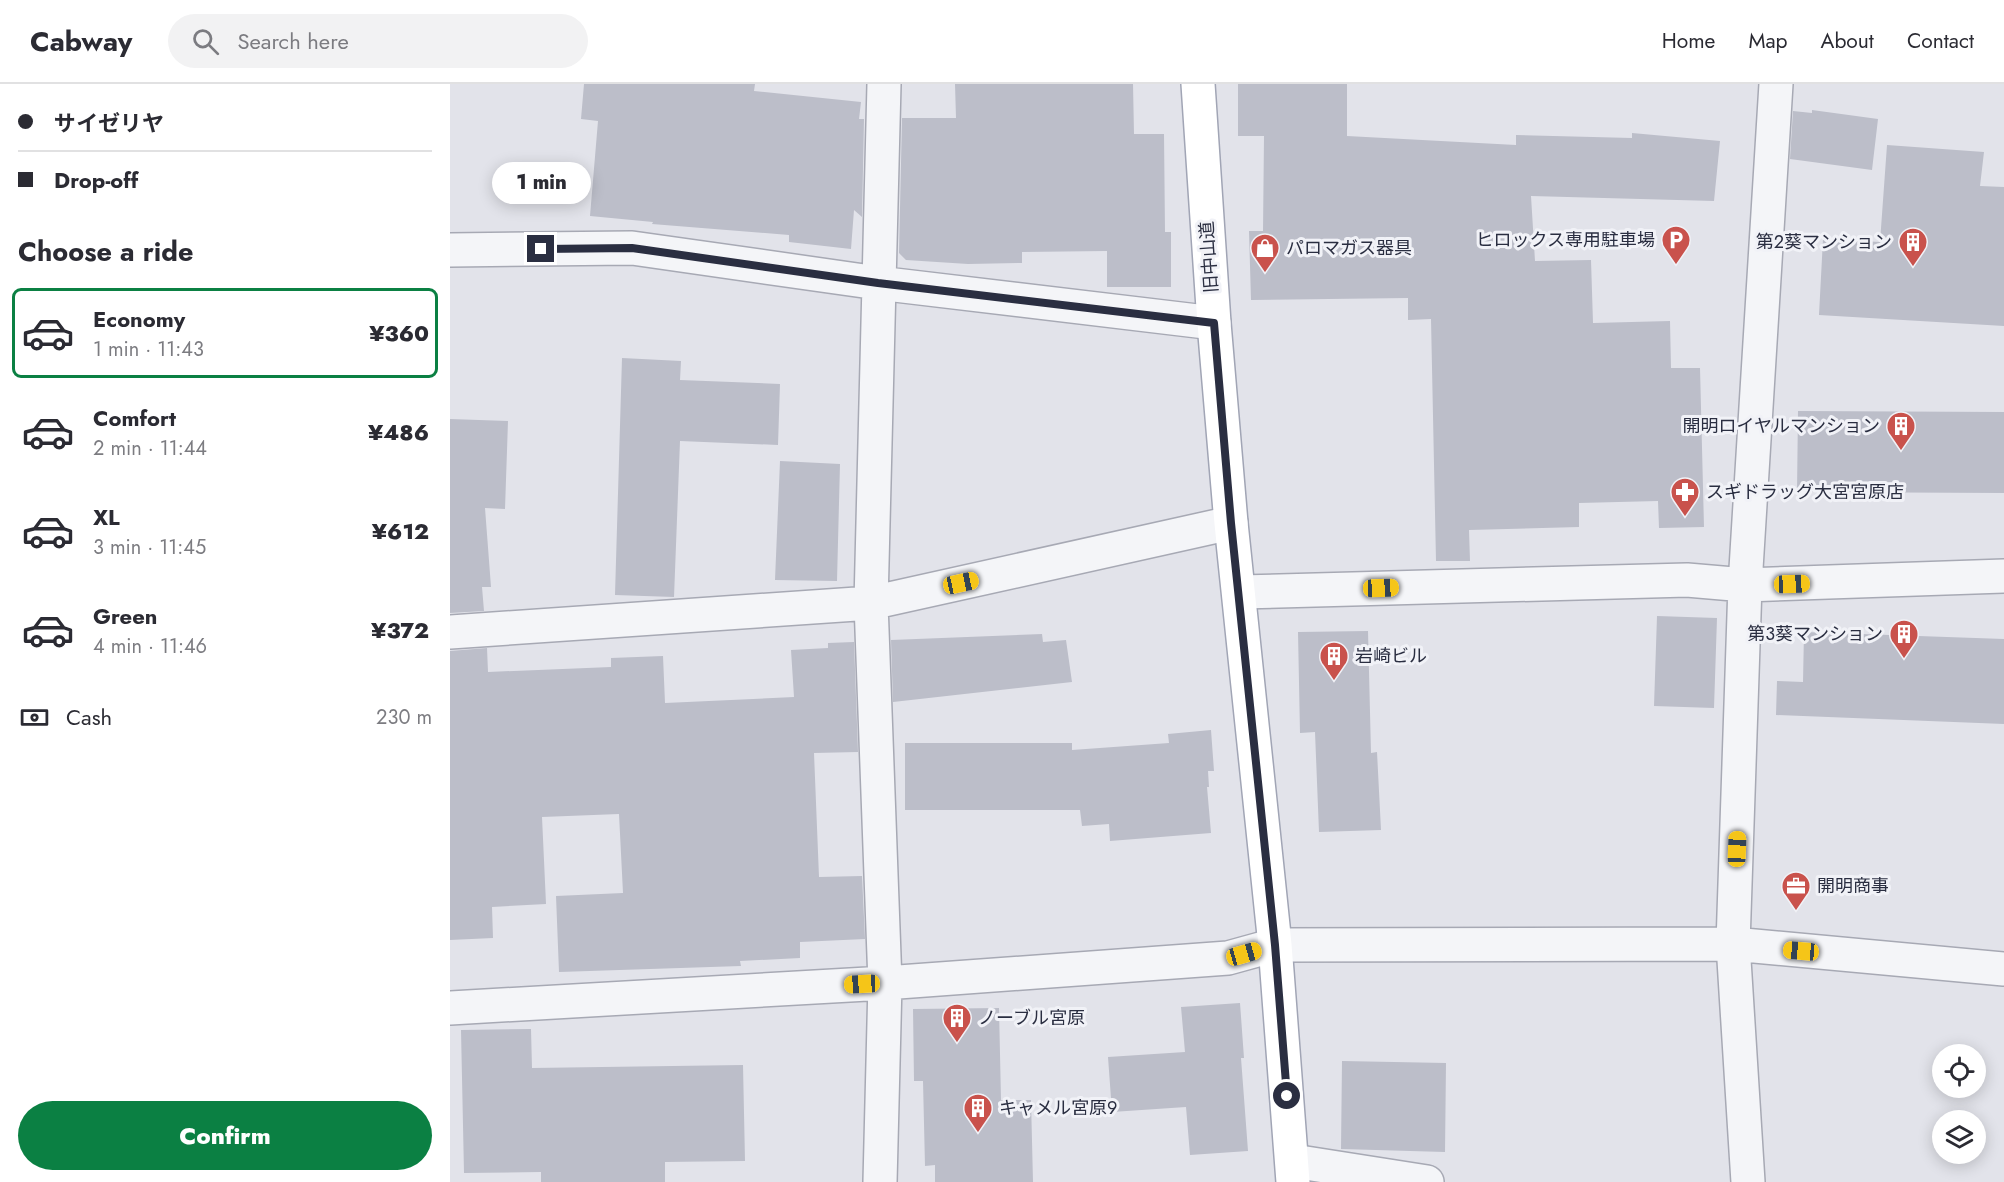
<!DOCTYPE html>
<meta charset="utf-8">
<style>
:root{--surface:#fff;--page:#f2f2f3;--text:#2b2b33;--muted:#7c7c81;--line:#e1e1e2;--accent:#0b8043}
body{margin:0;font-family:Jost,"Noto Sans JP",sans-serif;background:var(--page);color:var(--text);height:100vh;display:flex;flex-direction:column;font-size:22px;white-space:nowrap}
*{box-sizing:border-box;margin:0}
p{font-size:20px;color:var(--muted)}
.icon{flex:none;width:33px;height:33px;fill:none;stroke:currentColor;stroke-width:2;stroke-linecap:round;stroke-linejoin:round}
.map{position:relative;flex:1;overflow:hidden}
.drawer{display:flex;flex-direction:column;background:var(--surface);width:450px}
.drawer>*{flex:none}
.banner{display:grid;align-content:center;height:132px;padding:0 18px;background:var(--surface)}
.tools{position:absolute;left:1482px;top:960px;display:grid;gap:12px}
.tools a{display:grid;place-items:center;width:54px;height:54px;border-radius:50%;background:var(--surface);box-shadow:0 3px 15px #0003;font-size:30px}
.end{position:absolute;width:27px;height:27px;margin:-14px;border:8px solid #2a2e41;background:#fff;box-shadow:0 0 0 3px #fff}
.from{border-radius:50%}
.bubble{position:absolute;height:42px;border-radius:21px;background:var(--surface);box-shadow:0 3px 15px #0003;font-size:20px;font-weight:800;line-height:42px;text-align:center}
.car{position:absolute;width:18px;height:36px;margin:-18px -9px;border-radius:8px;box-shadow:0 0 4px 2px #0007;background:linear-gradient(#f5c518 24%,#345 0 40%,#f5c518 0 76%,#345 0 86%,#f5c518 0)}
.banner b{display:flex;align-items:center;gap:21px;height:57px;font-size:22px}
.banner b+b{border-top:2px solid var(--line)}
.banner i{width:15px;height:15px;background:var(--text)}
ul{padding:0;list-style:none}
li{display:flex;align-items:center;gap:18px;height:90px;margin:0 12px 9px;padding:0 6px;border:3px solid transparent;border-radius:9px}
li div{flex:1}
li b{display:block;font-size:22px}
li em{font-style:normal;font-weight:800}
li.on{border-color:var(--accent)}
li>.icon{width:54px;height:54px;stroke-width:1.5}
h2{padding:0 18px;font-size:27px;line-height:72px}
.pay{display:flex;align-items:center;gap:15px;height:66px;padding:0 18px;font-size:22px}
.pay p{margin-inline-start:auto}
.primary-button{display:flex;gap:12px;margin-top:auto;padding:12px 18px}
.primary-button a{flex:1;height:69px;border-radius:36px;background:var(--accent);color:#fff;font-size:24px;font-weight:800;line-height:69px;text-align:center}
header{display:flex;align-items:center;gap:36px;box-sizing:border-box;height:84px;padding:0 30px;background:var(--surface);border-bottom:2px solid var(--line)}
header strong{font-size:28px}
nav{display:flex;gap:33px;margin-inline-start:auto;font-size:21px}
.search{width:420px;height:54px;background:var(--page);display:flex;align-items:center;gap:15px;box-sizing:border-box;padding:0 21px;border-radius:33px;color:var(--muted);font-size:22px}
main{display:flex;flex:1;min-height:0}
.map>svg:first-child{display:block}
</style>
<header>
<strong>Cabway</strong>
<div class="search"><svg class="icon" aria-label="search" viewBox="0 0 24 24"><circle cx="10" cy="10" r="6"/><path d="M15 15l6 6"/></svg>Search here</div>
<nav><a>Home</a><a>Map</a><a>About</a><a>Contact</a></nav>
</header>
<main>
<section class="drawer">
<div class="banner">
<b><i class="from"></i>サイゼリヤ</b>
<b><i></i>Drop-off</b>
</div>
<h2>Choose a ride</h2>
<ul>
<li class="on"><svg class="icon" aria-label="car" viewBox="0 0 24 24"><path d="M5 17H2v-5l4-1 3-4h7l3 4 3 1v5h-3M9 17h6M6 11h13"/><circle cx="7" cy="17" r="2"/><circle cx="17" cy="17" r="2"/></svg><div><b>Economy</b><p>1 min · 11:43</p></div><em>¥360</em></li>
<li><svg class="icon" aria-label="car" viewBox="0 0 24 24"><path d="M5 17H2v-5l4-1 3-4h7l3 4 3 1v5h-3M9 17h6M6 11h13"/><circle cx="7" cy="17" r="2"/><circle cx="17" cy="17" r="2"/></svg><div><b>Comfort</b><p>2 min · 11:44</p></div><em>¥486</em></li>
<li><svg class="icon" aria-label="car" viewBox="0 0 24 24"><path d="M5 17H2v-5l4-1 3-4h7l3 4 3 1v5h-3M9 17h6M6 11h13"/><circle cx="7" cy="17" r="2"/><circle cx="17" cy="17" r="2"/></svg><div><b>XL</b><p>3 min · 11:45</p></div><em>¥612</em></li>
<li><svg class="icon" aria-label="car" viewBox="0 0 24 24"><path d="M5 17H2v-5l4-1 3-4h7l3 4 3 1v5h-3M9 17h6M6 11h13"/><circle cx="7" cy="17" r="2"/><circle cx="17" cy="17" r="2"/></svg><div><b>Green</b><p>4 min · 11:46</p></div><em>¥372</em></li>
</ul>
<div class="pay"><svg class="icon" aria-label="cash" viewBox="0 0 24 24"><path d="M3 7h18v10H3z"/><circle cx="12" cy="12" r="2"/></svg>Cash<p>230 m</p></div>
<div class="primary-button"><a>Confirm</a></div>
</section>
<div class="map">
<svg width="1554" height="1098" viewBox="0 0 1554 1098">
<rect width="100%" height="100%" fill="#e2e3ea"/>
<path fill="#bcbec9" d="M 134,0 L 305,0 L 304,7 L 411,18 L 409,35 L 414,35 L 412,133 L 404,126 L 401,165 L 339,158 L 339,151 L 202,140 L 203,138 L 140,132 L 148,37 L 131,35 Z
M 505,0 L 683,0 L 684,50 L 714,50 L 715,148 L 721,148 L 721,203 L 657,203 L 657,167 L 572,168 L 572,179 L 518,180 L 456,176 L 449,169 L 452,34 L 506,34 Z
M 788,0 L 897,0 L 897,52 L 1066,61 L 1066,51 L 1182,54 L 1182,49 L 1270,57 L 1264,117 L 1081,112 L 1085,177 L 1141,176 L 1143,239 L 1220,237 L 1221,284 L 1250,284 L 1254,443 L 1209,444 L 1208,417 L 1129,419 L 1129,443 L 1019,446 L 1020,477 L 986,477 L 981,235 L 958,236 L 958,214 L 801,216 L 799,147 L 813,147 L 814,52 L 788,52 Z
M 1362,26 L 1428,35 L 1422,86 L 1340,75 L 1343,27 L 1362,29 Z
M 1437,61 L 1534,68 L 1530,102 L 1554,103 L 1554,242 L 1369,231 L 1373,155 L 1430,158 Z
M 172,274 L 231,277 L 230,296 L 330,300 L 328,361 L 230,357 L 224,513 L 165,511 Z
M 1348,327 L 1554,328 L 1554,409 L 1347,408 Z
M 0,335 L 58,337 L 55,425 L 35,424 L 41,503 L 32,503 L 34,527 L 0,529 Z
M 330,377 L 390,380 L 387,497 L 325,496 Z
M 1207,532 L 1267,534 L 1264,624 L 1204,622 Z
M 918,547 L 921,669 L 927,668 L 931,746 L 869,748 L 865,648 L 850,649 L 848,548 Z
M 1354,548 L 1554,555 L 1554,640 L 1326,631 L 1327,597 L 1353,598 Z
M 592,550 L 593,558 L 616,556 L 622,598 L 443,618 L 441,556 Z
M 404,558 L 408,668 L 364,669 L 369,793 L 412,792 L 415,855 L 350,858 L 350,874 L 290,877 L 291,882 L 109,888 L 106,812 L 173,809 L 169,730 L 92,733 L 96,820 L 42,823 L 43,854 L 0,856 L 0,567 L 37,564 L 38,588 L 161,583 L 161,574 L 213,572 L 215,619 L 344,613 L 341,566 L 378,564 L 378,559 Z
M 761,646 L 764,687 L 758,687 L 759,703 L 757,703 L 761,749 L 660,757 L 659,740 L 632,742 L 630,726 L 455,726 L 455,659 L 622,659 L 622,666 L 719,659 L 718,650 Z
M 790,919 L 794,974 L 791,974 L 798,1067 L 740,1071 L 736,1023 L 662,1028 L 658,973 L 735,968 L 731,923 Z
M 549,924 L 551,1016 L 581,1016 L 583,1098 L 485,1098 L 485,1081 L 475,1082 L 473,997 L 464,997 L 463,925 Z
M 81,945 L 82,984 L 293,981 L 295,1077 L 215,1078 L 215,1098 L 91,1098 L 91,1088 L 14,1089 L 11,946 Z
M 892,977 L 996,979 L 995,1068 L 891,1065 Z"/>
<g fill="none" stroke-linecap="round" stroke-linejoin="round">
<g stroke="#a7a9b4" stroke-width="36">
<path id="minor" d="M 0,166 L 182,164 L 428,199 L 764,239
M 790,508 L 1237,496 L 1295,501 L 1554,492
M 0,548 L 421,519 L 781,439
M 0,924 L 435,899 L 778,874 L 825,861 L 1283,860 L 1554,885
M 843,1077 L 977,1098
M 430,1098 L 435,899 L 421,519 L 434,0
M 1298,1098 L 1283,860 L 1295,501 L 1326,0"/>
</g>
<g stroke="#a1a5b5" stroke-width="36">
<path id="major" d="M 748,0 L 764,239 L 781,439 L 825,861 L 843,1098"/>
</g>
<use href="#minor" stroke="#f4f5f8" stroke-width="33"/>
<use href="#major" stroke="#fff" stroke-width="33"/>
</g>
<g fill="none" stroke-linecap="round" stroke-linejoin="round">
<path stroke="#2a2e41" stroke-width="8" d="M 91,165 L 182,164 L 428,199 L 764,239 L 781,439 L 825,861 L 837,1012"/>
</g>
<defs>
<g id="parking-pin" transform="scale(1.5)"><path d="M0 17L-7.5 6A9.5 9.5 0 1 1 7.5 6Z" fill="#c9524c" stroke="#f1f2f7"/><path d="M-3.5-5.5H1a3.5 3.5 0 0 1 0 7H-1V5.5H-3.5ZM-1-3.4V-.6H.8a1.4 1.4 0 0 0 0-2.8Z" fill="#fff"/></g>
<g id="building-pin" transform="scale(1.5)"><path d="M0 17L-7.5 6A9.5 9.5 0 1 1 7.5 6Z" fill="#c9524c" stroke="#f1f2f7"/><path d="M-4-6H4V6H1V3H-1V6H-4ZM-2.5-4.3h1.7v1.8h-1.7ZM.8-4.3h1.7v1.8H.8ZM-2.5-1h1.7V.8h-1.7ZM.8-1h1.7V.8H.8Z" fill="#fff"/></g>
<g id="shop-pin" transform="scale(1.5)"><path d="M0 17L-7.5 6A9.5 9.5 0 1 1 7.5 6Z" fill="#c9524c" stroke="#f1f2f7"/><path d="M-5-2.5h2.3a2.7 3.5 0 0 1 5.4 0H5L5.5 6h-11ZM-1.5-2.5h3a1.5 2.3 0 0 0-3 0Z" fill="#fff"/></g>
<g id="pharmacy-pin" transform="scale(1.5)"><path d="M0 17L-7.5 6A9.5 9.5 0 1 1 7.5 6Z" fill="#c9524c" stroke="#f1f2f7"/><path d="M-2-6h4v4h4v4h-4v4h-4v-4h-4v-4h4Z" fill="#fff"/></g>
<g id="office-pin" transform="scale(1.5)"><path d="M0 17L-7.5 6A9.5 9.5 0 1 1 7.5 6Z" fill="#c9524c" stroke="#f1f2f7"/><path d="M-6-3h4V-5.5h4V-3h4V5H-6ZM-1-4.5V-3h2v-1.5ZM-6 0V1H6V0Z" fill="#fff"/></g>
</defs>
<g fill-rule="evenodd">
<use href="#parking-pin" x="1226" y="156"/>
<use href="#building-pin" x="1463" y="158"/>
<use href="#shop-pin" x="815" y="164"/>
<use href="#building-pin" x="1451" y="342"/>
<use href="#pharmacy-pin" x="1235" y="408"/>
<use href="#building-pin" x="1454" y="550"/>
<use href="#building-pin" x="884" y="572"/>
<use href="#office-pin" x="1346" y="802"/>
<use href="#building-pin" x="507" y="934"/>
<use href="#building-pin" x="528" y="1024"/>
</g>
<g text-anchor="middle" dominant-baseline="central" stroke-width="6" stroke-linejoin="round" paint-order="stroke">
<g font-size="18" fill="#2a2e41" stroke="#f1f2f7" text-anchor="start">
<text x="1205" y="156" text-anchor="end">ヒロックス専用駐車場</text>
<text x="1442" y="158" text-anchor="end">第2葵マンション</text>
<text x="836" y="164">パロマガス器具</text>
<text x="1430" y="342" text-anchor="end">開明ロイヤルマンション</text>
<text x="1256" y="408">スギドラッグ大宮宮原店</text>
<text x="1433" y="550" text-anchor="end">第3葵マンション</text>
<text x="905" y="572">岩崎ビル</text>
<text x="1367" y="802">開明商事</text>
<text x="528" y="934">ノーブル宮原</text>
<text x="549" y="1024">キャメル宮原9</text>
</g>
<g font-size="18" fill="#2a2e41" stroke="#f1f2f7">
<text transform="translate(759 173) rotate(-94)">旧中山道</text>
</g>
</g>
</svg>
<div class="tools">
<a><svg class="icon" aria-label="locate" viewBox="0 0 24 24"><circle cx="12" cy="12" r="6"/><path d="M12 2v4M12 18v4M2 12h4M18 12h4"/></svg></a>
<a><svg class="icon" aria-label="layers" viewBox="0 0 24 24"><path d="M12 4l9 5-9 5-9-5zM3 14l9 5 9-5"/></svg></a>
</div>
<i class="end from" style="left:837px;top:1012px"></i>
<i class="end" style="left:91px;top:165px"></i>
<div class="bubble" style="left:42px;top:78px;width:99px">1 min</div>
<i class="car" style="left:511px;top:499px;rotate:78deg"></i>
<i class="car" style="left:1342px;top:500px;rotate:88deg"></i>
<i class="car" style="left:931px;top:504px;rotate:88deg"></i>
<i class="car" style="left:1287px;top:765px;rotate:2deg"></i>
<i class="car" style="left:1351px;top:867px;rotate:275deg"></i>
<i class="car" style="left:794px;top:870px;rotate:74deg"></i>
<i class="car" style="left:412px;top:900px;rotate:267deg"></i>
</div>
</main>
